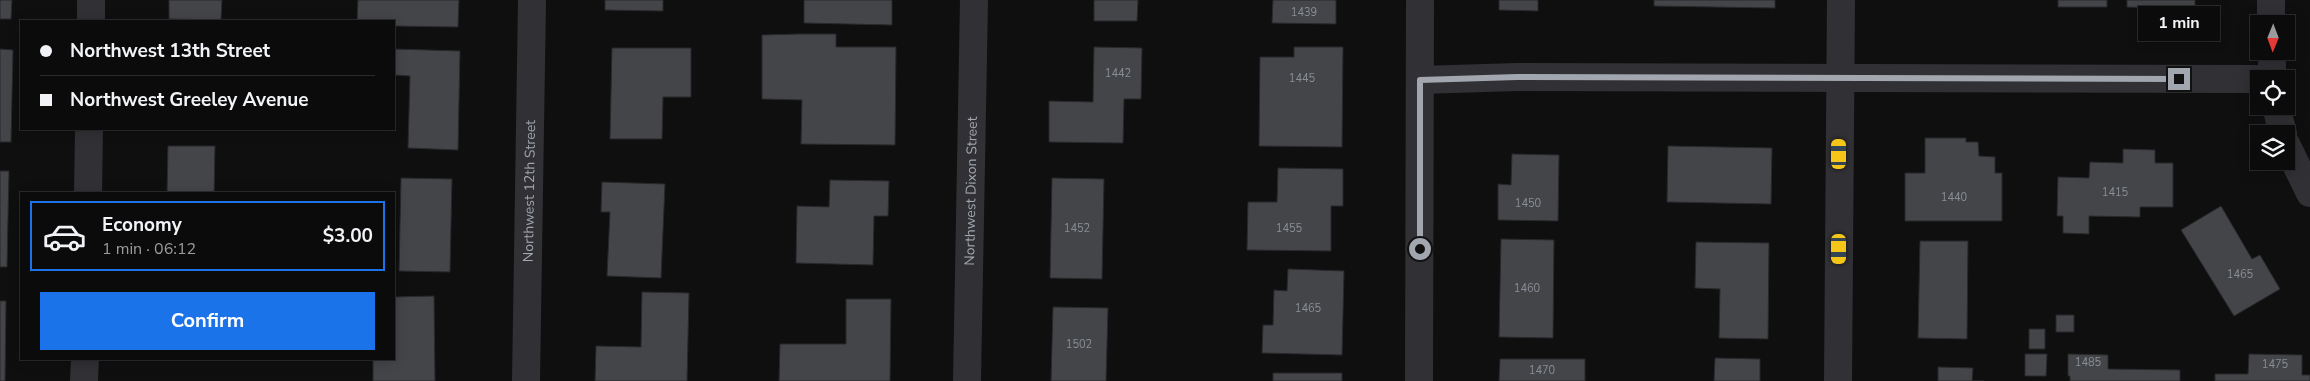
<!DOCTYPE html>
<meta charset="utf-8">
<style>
:root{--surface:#0b0b0c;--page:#19191a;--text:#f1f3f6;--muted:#9a9b9d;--line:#2b2b2d;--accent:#1a73e8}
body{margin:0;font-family:"Nunito Sans",sans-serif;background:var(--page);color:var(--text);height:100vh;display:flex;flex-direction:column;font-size:19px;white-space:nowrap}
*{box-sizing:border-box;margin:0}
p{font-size:16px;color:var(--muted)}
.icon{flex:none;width:28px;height:28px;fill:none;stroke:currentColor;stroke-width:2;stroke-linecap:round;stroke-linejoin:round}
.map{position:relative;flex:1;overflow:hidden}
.details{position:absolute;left:20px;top:192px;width:375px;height:168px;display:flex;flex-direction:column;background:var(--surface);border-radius:0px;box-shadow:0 2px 12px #0003,0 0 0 1px var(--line)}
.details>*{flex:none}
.hud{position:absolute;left:20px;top:20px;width:375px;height:110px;border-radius:0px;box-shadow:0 2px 12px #0003,0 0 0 1px var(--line);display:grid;align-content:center;height:110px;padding:0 20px;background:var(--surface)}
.needle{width:32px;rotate:181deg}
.buttons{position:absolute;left:2250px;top:15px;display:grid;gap:10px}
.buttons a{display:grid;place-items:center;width:45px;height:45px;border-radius:0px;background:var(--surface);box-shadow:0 2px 12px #0003,0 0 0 1px var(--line);font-size:25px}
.end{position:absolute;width:22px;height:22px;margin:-11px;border:6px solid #a2a7af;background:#111;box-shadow:0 0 0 2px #111}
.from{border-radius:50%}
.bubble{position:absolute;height:35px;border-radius:0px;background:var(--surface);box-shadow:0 2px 12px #0003,0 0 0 1px var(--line);font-size:16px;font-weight:700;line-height:35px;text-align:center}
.car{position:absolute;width:15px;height:30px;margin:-15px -8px;border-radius:6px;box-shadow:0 0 4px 1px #0007;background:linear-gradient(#f5c518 24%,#345 0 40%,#f5c518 0 76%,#345 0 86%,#f5c518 0)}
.hud b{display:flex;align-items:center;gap:18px;height:48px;font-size:19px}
.hud b+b{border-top:1px solid var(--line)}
.hud i{width:12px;height:12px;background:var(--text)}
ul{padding:9px 0 0;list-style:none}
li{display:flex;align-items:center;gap:15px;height:70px;margin:0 10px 8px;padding:0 10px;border:2px solid transparent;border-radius:0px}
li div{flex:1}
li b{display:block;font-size:19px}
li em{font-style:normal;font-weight:700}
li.active{border-color:var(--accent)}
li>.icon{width:45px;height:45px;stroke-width:1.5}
.button{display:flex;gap:10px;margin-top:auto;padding:10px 20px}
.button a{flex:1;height:58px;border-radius:0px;background:var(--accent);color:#fff;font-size:20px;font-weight:700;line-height:58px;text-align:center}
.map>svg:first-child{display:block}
</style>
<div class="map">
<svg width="2310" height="381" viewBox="0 0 2310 381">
<rect width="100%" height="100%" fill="#0f0f10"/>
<path fill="#434548" stroke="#29292c" d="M 0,0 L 12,0 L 11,19 L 0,19 Z
M 169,0 L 222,0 L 221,20 L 169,19 Z
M 358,0 L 459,0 L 458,27 L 394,26 L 394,21 L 357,21 Z
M 605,0 L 663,0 L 663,11 L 605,10 Z
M 804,0 L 892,0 L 892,25 L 804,23 Z
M 1094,0 L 1138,0 L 1137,21 L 1094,21 Z
M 1273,0 L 1336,0 L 1336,24 L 1272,23 Z
M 1499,0 L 1538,0 L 1538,11 L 1499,10 Z
M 1654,0 L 1775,0 L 1775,8 L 1654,6 Z
M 2058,0 L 2107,0 L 2107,7 L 2058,7 Z
M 2127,0 L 2195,0 L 2195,9 L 2127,7 Z
M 799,34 L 836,34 L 836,47 L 896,47 L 895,145 L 801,144 L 802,100 L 762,99 L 762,35 Z
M 1094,47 L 1142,48 L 1141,99 L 1124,99 L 1123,143 L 1049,142 L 1049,101 L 1093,102 Z
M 1294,47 L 1343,47 L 1342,147 L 1259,146 L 1260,57 L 1294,57 Z
M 612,48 L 691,48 L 691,97 L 663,97 L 662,139 L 610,139 Z
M 0,49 L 13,50 L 11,142 L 0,142 Z
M 394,49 L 460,51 L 458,150 L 408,148 L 410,76 L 394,75 Z
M 1925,138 L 1966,138 L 1966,142 L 1978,142 L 1979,156 L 1995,157 L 1995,173 L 2002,173 L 2002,221 L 1905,221 L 1905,173 L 1925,173 Z
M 168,146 L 215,146 L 214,194 L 167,194 Z
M 1668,146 L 1772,148 L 1771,204 L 1667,202 Z
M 2123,149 L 2155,150 L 2155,163 L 2173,163 L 2173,207 L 2140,207 L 2140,217 L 2089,216 L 2089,234 L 2063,233 L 2063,216 L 2057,216 L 2058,177 L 2089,178 L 2090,162 L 2123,163 Z
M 1512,154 L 1559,155 L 1558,221 L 1498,220 L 1498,184 L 1511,185 Z
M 1278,168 L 1343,169 L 1343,206 L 1331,206 L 1331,251 L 1247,250 L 1248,202 L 1277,202 Z
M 0,171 L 9,171 L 7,267 L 0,267 Z
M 401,178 L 452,179 L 450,272 L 399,271 Z
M 1052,178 L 1104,179 L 1102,279 L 1050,278 Z
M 830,180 L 889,181 L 888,216 L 874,216 L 873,265 L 796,263 L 797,206 L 829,207 Z
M 602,182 L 665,184 L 661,278 L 607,276 L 610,212 L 601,212 Z
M 2221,206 L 2252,259 L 2260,255 L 2280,289 L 2234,316 L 2181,230 Z
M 1501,239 L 1554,240 L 1553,338 L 1499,337 Z
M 1920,241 L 1968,241 L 1967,339 L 1918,338 Z
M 1696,242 L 1769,243 L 1768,339 L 1719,338 L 1720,289 L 1695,288 Z
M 1288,269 L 1344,271 L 1342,355 L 1262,353 L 1263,325 L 1273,325 L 1274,290 L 1287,291 Z
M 642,292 L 689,293 L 687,381 L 595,381 L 596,346 L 641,347 Z
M 434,296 L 435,381 L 373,381 L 373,359 L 394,359 L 394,297 Z
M 846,299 L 891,299 L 890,381 L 779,381 L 780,344 L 846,344 Z
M 0,301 L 6,301 L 5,381 L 0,381 Z
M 1053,307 L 1108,308 L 1106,381 L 1051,381 Z
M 2056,315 L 2074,315 L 2074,332 L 2056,332 Z
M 2029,329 L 2045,329 L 2045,349 L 2029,349 Z
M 2025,354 L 2047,354 L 2046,376 L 2025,376 Z
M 2068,354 L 2108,355 L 2108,369 L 2180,370 L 2180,381 L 2070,381 L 2070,376 L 2068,376 Z
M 2249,354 L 2302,355 L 2302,375 L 2310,375 L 2310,381 L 2215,381 L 2215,374 L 2248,374 Z
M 1715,358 L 1760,359 L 1760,381 L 1714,381 Z
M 1500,359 L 1585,359 L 1585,381 L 1499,381 Z
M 1938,367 L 1973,368 L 1972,381 L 1984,381 L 1938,381 Z
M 1273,373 L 1342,373 L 1342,381 L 1273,381 Z"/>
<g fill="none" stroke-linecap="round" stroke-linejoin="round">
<g stroke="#313135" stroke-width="28">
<path d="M 2271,0 L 2271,24"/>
<path d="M 91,21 L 91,0"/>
<path d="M 2272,51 L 2272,79"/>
<path d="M 1420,80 L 1517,77 L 2259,79"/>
<path d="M 2276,106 L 2283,134"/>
<path d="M 2286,144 L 2310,193"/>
<path d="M 88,194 L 89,129"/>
<path d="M 84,381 L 85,359"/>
<path id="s1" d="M 526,381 L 532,0"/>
<path id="s2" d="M 967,381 L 974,0"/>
<path d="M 1419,381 L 1420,0"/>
<path d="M 1838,381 L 1841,0"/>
</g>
</g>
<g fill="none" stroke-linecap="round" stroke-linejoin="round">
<path stroke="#a2a7af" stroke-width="6" d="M 1420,249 L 1420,80 L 1517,77 L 2179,79"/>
</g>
<g text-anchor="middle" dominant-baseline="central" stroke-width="4" stroke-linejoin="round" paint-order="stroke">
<g font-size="11" fill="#8a8e95">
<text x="1304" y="12">1439</text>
<text x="1118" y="73">1442</text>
<text x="1302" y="78">1445</text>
<text x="2115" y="192">1415</text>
<text x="1954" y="197">1440</text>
<text x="1528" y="203">1450</text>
<text x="1077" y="228">1452</text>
<text x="1289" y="228">1455</text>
<text x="2240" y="274">1465</text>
<text x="1527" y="288">1460</text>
<text x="1308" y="308">1465</text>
<text x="1079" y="344">1502</text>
<text x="2088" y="362">1485</text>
<text x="2275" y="364">1475</text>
<text x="1542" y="370">1470</text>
</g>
<g font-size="14" fill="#a2a7af" stroke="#0a0a0b">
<text stroke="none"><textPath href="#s1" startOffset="190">Northwest 12th Street</textPath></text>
<text stroke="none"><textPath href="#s2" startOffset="190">Northwest Dixon Street</textPath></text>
</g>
</g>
</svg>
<div class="buttons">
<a><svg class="needle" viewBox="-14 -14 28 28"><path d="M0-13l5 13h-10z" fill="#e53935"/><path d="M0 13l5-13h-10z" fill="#9a9b9d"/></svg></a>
<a><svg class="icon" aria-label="locate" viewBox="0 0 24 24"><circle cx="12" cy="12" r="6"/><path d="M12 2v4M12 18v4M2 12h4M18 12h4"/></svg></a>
<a><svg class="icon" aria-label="layers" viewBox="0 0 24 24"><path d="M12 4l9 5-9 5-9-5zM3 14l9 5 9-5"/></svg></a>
</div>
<i class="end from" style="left:1420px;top:249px"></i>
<i class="end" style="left:2179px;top:79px"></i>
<div class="bubble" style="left:2138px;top:6px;width:82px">1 min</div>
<i class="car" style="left:1839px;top:154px;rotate:0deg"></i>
<i class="car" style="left:1839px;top:249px;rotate:180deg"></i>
<div class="hud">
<b><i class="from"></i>Northwest 13th Street</b>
<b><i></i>Northwest Greeley Avenue</b>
</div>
<section class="details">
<ul>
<li class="active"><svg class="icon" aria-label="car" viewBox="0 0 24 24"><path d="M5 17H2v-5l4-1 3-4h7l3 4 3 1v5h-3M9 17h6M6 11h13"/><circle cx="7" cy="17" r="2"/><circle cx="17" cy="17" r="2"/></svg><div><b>Economy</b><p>1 min · 06:12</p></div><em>$3.00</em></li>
</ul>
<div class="button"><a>Confirm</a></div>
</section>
</div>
